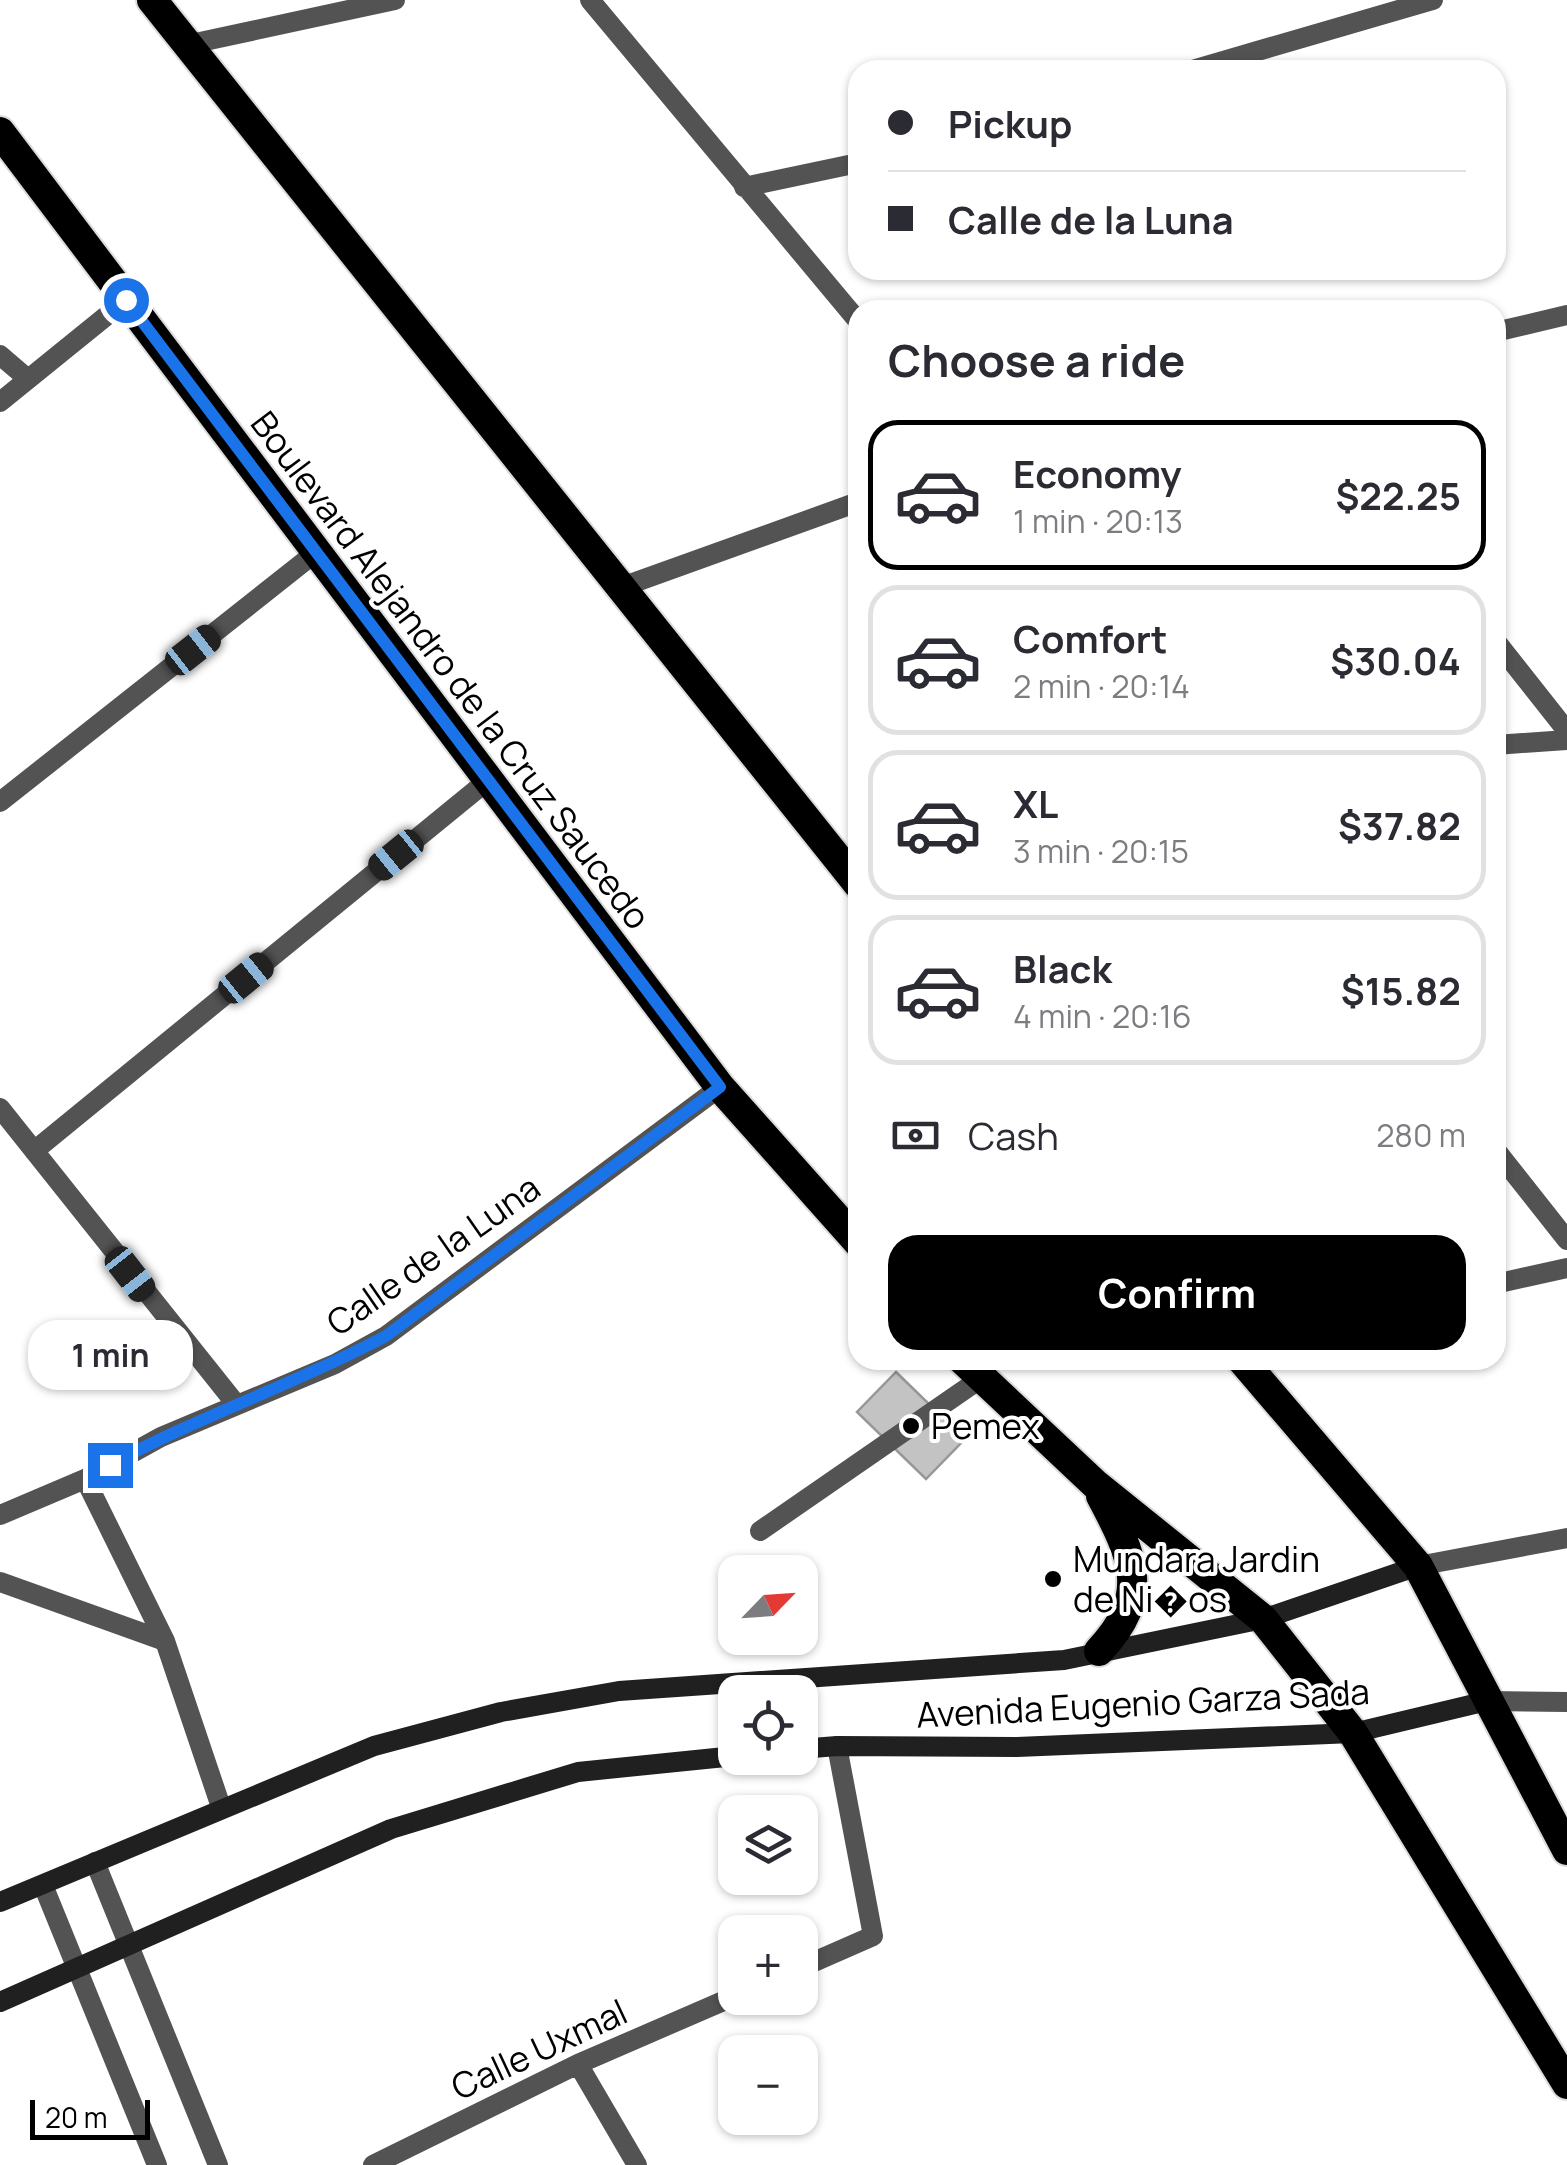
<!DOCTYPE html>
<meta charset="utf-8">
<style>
:root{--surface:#fff;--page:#f2f2f3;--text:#2b2b33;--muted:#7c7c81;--line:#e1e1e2;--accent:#000}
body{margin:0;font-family:Manrope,sans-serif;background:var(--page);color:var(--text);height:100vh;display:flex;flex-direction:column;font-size:38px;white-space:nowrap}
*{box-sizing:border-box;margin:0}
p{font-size:32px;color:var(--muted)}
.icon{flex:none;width:55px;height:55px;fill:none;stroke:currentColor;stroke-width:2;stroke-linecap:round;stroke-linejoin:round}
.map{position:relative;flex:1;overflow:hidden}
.panel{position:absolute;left:848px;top:300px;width:658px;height:1070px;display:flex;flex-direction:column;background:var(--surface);border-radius:30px;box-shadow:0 2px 8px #0004}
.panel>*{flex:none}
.top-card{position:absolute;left:848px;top:60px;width:658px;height:220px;border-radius:30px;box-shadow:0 2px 8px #0004;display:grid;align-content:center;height:220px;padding:0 40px;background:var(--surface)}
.needle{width:65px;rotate:65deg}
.controls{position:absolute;left:718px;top:1555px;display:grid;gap:20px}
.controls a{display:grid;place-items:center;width:100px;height:100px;border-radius:20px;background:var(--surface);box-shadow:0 2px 8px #0004;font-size:50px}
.scale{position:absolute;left:30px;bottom:25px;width:120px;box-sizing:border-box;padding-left:10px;border:5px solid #000;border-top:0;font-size:28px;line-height:35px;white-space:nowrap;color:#000;-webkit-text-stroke:8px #fff;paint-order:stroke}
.end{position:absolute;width:45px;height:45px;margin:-22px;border:12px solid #1a73e8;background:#fff;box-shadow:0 0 0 5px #fff}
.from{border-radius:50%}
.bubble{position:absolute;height:70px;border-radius:30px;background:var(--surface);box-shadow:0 2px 8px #0004;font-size:32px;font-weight:700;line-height:70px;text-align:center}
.car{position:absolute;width:30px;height:60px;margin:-30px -15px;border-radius:12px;box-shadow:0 0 8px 2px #0007;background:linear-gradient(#222 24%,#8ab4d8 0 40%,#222 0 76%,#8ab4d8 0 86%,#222 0)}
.top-card b{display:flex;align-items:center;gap:35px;height:95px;font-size:38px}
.top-card b+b{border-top:2px solid var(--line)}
.top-card i{width:25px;height:25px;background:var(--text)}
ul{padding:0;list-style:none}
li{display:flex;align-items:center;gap:30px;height:150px;margin:0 20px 15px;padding:0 20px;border:5px solid var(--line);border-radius:30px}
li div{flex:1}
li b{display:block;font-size:38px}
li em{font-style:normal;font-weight:700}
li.active{border-color:var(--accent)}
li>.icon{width:90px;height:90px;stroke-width:1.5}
h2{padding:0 40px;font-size:45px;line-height:120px}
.pay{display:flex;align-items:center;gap:25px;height:110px;padding:0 40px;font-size:38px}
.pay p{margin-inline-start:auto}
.action{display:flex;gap:20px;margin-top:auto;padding:20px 40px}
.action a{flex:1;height:115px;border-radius:30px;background:var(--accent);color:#fff;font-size:40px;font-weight:700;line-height:115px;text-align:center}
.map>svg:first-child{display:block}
</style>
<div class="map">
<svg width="1567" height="2165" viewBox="0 0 1567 2165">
<rect width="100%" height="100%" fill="#fff"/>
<path fill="#c3c3c3" stroke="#979797" stroke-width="2.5" d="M 896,1372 L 965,1439 L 926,1479 L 857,1412 Z"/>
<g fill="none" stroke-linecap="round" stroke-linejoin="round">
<g stroke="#dbdbdb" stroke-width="34">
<path id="highway" d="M 152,0 L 858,884
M 0,132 L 720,1087 L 858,1242
M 963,1360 L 1095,1484 L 1263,1619 L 1353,1733 L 1567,2084
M 1242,1360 L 1418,1566 L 1567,1850
M 1099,1651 C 1152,1595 1133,1556 1101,1496"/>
</g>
<path stroke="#535353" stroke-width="20" d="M 760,1531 L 980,1379"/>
<path stroke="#535353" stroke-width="20" d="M 590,0 L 858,321
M 186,45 L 395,0
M 1192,70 L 1433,0
M 744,187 L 858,163
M 1495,332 L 1567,315
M 0,355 L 28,379
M 0,402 L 126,300
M 619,588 L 858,502
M 1495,640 L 1567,731
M 1495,745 L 1567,740
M 0,802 L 315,553
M 0,1108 L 236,1404
M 1495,1149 L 1567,1240
M 34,1151 L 487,781
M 1495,1284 L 1567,1268
M 85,1479 L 165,1641 L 221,1807
M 0,1515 L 85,1479 L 161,1437 L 335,1364 L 386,1336 L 720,1087
M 1418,1566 L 1567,1538
M 0,1582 L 165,1641
M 1487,1701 L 1567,1702
M 95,1862 L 218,2165
M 43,1885 L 157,2165
M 800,1968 L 873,1936 L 837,1746
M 578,2064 L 637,2165
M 373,2165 L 578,2064 L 735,1996"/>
<path stroke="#202020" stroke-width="20" d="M 800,1749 L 837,1746 L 1017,1747 L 1353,1733 L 1487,1701
M 0,1902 L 374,1746 L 501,1712 L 619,1691 L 1064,1660 L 1263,1619 L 1418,1566
M 0,2002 L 391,1829 L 578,1772 L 735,1756"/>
<use href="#highway" stroke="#000" stroke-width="30"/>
</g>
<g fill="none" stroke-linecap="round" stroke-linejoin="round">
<path stroke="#1a73e8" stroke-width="12" d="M 110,1465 C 199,1416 296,1384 386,1336 L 720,1087 L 126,300"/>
</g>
<g fill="#000" stroke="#fff" stroke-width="4">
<circle cx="911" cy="1426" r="10"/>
<circle cx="1053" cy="1579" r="10"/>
</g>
<g text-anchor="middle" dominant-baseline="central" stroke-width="8" stroke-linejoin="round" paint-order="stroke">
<g font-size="35" fill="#000" stroke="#fff">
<text transform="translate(451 670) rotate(53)">Boulevard Alejandro de la Cruz Saucedo</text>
<text transform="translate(433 1255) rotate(-35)">Calle de la Luna</text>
<text transform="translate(1143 1703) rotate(-3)">Avenida Eugenio Garza Sada</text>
<text transform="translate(539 2049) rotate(-25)">Calle Uxmal</text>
</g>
<g font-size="35" fill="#000" stroke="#fff" text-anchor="start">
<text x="931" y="1426">Pemex</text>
<text x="1073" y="1559">Mundara Jardin<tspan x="1073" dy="40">de Ni�os</tspan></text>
</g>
</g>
</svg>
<div class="controls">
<a><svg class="needle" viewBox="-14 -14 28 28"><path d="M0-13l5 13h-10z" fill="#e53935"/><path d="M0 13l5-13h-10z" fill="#7c7c81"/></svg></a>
<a><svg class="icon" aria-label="locate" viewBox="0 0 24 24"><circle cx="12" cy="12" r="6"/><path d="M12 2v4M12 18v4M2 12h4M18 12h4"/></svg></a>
<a><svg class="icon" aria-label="layers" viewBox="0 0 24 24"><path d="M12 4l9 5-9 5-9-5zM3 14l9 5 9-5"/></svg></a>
<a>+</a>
<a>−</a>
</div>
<div class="scale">20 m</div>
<i class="end from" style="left:126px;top:300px"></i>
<i class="end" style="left:110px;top:1465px"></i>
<div class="bubble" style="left:28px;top:1320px;width:165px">1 min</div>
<i class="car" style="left:193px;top:650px;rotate:52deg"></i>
<i class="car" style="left:396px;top:855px;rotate:231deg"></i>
<i class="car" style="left:246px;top:978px;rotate:51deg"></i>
<i class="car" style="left:130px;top:1274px;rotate:142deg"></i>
<div class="top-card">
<b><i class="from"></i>Pickup</b>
<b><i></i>Calle de la Luna</b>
</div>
<section class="panel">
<h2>Choose a ride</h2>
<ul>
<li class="active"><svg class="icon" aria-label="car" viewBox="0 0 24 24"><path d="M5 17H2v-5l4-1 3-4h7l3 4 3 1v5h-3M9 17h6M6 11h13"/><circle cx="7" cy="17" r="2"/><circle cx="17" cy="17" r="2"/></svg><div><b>Economy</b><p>1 min · 20:13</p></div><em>$22.25</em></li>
<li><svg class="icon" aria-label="car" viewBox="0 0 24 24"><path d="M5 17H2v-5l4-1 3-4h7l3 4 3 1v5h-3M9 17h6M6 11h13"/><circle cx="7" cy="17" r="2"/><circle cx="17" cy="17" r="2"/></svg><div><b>Comfort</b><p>2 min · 20:14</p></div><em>$30.04</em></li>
<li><svg class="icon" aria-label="car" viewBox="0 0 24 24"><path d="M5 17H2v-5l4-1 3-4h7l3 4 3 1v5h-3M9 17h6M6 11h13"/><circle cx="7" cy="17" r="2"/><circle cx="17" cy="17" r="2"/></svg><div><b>XL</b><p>3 min · 20:15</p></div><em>$37.82</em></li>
<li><svg class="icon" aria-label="car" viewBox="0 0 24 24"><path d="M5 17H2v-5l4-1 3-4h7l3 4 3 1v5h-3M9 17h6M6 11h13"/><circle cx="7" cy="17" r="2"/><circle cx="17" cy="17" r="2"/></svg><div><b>Black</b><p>4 min · 20:16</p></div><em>$15.82</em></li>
</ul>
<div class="pay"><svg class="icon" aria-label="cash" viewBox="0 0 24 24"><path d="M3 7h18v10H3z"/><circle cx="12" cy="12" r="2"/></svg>Cash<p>280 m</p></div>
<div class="action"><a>Confirm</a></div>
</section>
</div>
